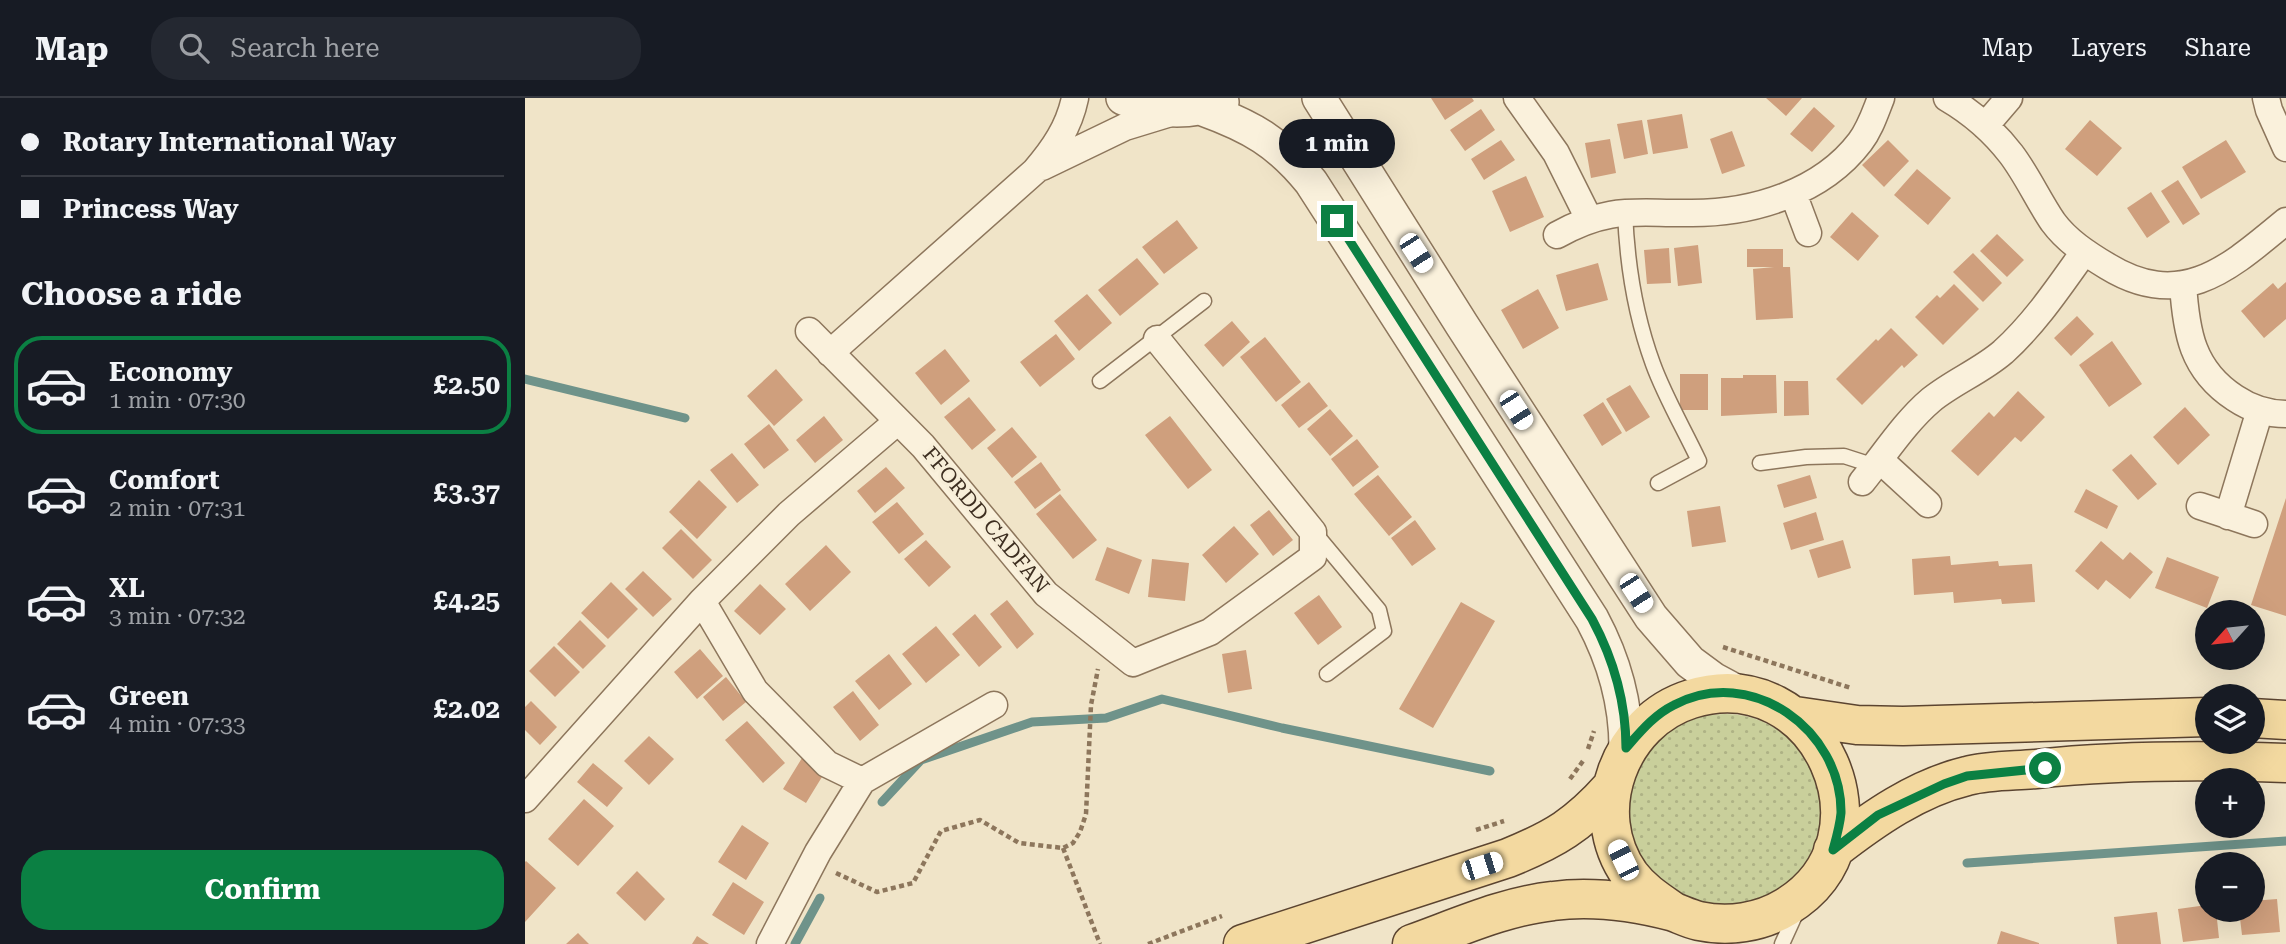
<!DOCTYPE html>
<meta charset="utf-8">
<style>
:root{--surface:#171b24;--page:#242831;--text:#f1f3f6;--muted:#9ea1a6;--line:#363941;--accent:#0b8043}
body{margin:0;font-family:"Roboto Serif",serif;background:var(--page);color:var(--text);height:100vh;display:flex;flex-direction:column;font-size:26px;white-space:nowrap}
*{box-sizing:border-box;margin:0}
p{font-size:23px;color:var(--muted)}
.icon{flex:none;width:38px;height:38px;fill:none;stroke:currentColor;stroke-width:2;stroke-linecap:round;stroke-linejoin:round}
.map{position:relative;flex:1;overflow:hidden}
.sheet{display:flex;flex-direction:column;background:var(--surface);width:525px}
.sheet>*{flex:none}
.guide{display:grid;align-content:center;height:154px;padding:0 21px;background:var(--surface)}
.needle{width:46px;rotate:243deg}
.controls{position:absolute;left:1670px;top:502px;display:grid;gap:14px}
.controls a{display:grid;place-items:center;width:70px;height:70px;border-radius:50%;background:var(--surface);box-shadow:0 7px 28px #0002;font-size:35px}
.end{position:absolute;width:32px;height:32px;margin:-16px;border:9px solid #0b8043;background:#fff;box-shadow:0 0 0 4px #fff}
.from{border-radius:50%}
.bubble{position:absolute;height:49px;border-radius:24px;background:var(--surface);box-shadow:0 7px 28px #0002;font-size:23px;font-weight:700;line-height:49px;text-align:center}
.car{position:absolute;width:21px;height:42px;margin:-21px -10px;border-radius:9px;box-shadow:0 0 5px 2px #0007;background:linear-gradient(#fff 24%,#345 0 40%,#fff 0 76%,#345 0 86%,#fff 0)}
.guide b{display:flex;align-items:center;gap:24px;height:66px;font-size:26px}
.guide b+b{border-top:2px solid var(--line)}
.guide i{width:18px;height:18px;background:var(--text)}
ul{padding:0;list-style:none}
li{display:flex;align-items:center;gap:21px;height:98px;margin:0 14px 10px;padding:0 7px;border:4px solid transparent;border-radius:28px}
li div{flex:1}
li b{display:block;font-size:26px}
li em{font-style:normal;font-weight:700}
li.on{border-color:var(--accent)}
li>.icon{width:63px;height:63px;stroke-width:1.5}
h2{padding:0 21px;font-size:32px;line-height:84px}
.button{display:flex;gap:14px;margin-top:auto;padding:14px 21px}
.button a{flex:1;height:80px;border-radius:28px;background:var(--accent);color:#fff;font-size:28px;font-weight:700;line-height:80px;text-align:center}
header{display:flex;align-items:center;gap:42px;box-sizing:border-box;height:98px;padding:0 35px;background:var(--surface);border-bottom:2px solid var(--line)}
header strong{font-size:33px}
nav{display:flex;gap:38px;margin-inline-start:auto;font-size:24px}
.search{width:490px;height:63px;background:var(--page);display:flex;align-items:center;gap:18px;box-sizing:border-box;padding:0 24px;border-radius:28px;color:var(--muted);font-size:26px}
main{display:flex;flex:1;min-height:0}
.map>svg:first-child{display:block}
</style>
<header>
<strong>Map</strong>
<div class="search"><svg class="icon" aria-label="search" viewBox="0 0 24 24"><circle cx="10" cy="10" r="6"/><path d="M15 15l6 6"/></svg>Search here</div>
<nav><a>Map</a><a>Layers</a><a>Share</a></nav>
</header>
<main>
<section class="sheet">
<div class="guide">
<b><i class="from"></i>Rotary International Way</b>
<b><i></i>Princess Way</b>
</div>
<h2>Choose a ride</h2>
<ul>
<li class="on"><svg class="icon" aria-label="car" viewBox="0 0 24 24"><path d="M5 17H2v-5l4-1 3-4h7l3 4 3 1v5h-3M9 17h6M6 11h13"/><circle cx="7" cy="17" r="2"/><circle cx="17" cy="17" r="2"/></svg><div><b>Economy</b><p>1 min · 07:30</p></div><em>£2.50</em></li>
<li><svg class="icon" aria-label="car" viewBox="0 0 24 24"><path d="M5 17H2v-5l4-1 3-4h7l3 4 3 1v5h-3M9 17h6M6 11h13"/><circle cx="7" cy="17" r="2"/><circle cx="17" cy="17" r="2"/></svg><div><b>Comfort</b><p>2 min · 07:31</p></div><em>£3.37</em></li>
<li><svg class="icon" aria-label="car" viewBox="0 0 24 24"><path d="M5 17H2v-5l4-1 3-4h7l3 4 3 1v5h-3M9 17h6M6 11h13"/><circle cx="7" cy="17" r="2"/><circle cx="17" cy="17" r="2"/></svg><div><b>XL</b><p>3 min · 07:32</p></div><em>£4.25</em></li>
<li><svg class="icon" aria-label="car" viewBox="0 0 24 24"><path d="M5 17H2v-5l4-1 3-4h7l3 4 3 1v5h-3M9 17h6M6 11h13"/><circle cx="7" cy="17" r="2"/><circle cx="17" cy="17" r="2"/></svg><div><b>Green</b><p>4 min · 07:33</p></div><em>£2.02</em></li>
</ul>
<div class="button"><a>Confirm</a></div>
</section>
<div class="map">
<svg width="1761" height="846" viewBox="0 0 1761 846">
<defs>
<pattern id="grass-dots" width="8" height="8" patternUnits="userSpaceOnUse" patternTransform="scale(1.75)"><rect width="8" height="8" fill="#c9cf9b"/><path d="M2 2h.1M6 6h.1" fill="none" stroke="#aeb285" stroke-width="1.8" stroke-linecap="round"/></pattern>
</defs>
<rect width="100%" height="100%" fill="#f0e4c8"/>
<path fill="url(#grass-dots)" d="M1104 712a96 96 0 1 1 192 0a96 96 0 1 1-192 0Z"/>
<g fill="none" stroke-linecap="round" stroke-linejoin="round">
<path stroke="#6f938a" stroke-width="9" d="M 0,281 L 160,320
M 357,704 L 396,662 L 507,624 L 581,620 L 637,601 L 757,630 L 965,673
M 1442,765 L 1761,743
M 270,846 L 295,800"/>
</g>
<path fill="#cf9f7d" d="M 906,0 L 947,0 L 949,3 L 920,22 Z
M 1241,0 L 1277,0 L 1261,18 Z
M 1289,9 L 1310,28 L 1287,54 L 1265,36 Z
M 956,11 L 970,32 L 940,53 L 925,32 Z
M 1157,16 L 1163,50 L 1128,56 L 1122,22 Z
M 1117,22 L 1123,56 L 1099,61 L 1092,26 Z
M 1565,22 L 1597,50 L 1572,78 L 1540,51 Z
M 1207,33 L 1220,68 L 1197,76 L 1185,41 Z
M 1085,41 L 1091,75 L 1066,80 L 1060,45 Z
M 976,42 L 990,62 L 959,82 L 946,61 Z
M 1363,42 L 1384,63 L 1359,89 L 1337,67 Z
M 1701,42 L 1721,74 L 1676,101 L 1657,69 Z
M 1392,71 L 1426,100 L 1403,127 L 1369,97 Z
M 1001,78 L 1019,119 L 985,134 L 967,93 Z
M 1653,82 L 1675,116 L 1658,127 L 1636,93 Z
M 1626,94 L 1645,124 L 1622,140 L 1602,110 Z
M 1327,114 L 1354,138 L 1333,163 L 1305,139 Z
M 652,122 L 673,150 L 639,176 L 617,149 Z
M 1472,136 L 1499,162 L 1482,179 L 1455,153 Z
M 1173,147 L 1177,185 L 1153,188 L 1149,150 Z
M 1144,150 L 1146,185 L 1122,186 L 1119,152 Z
M 1222,151 L 1258,151 L 1258,169 L 1265,169 L 1268,220 L 1231,222 L 1228,171 L 1249,169 L 1222,169 Z
M 1448,155 L 1477,185 L 1458,204 L 1428,174 Z
M 612,160 L 634,186 L 595,218 L 573,192 Z
M 1073,165 L 1083,202 L 1041,213 L 1031,177 Z
M 1761,184 L 1761,221 L 1739,240 L 1716,213 L 1748,185 L 1753,191 Z
M 1429,186 L 1454,211 L 1418,247 L 1390,219 L 1412,197 L 1415,200 Z
M 1013,191 L 1034,230 L 998,251 L 976,212 Z
M 562,196 L 587,225 L 554,253 L 529,223 Z
M 1552,218 L 1569,236 L 1546,258 L 1529,240 Z
M 707,223 L 725,244 L 698,269 L 679,247 Z
M 1366,230 L 1393,257 L 1379,270 L 1377,267 L 1337,307 L 1311,281 L 1351,241 L 1353,243 Z
M 531,236 L 550,261 L 515,289 L 495,264 Z
M 740,239 L 776,284 L 751,304 L 715,259 Z
M 1587,243 L 1617,286 L 1584,309 L 1554,267 Z
M 420,251 L 445,283 L 416,307 L 390,275 Z
M 251,271 L 278,302 L 249,328 L 222,298 Z
M 1155,276 L 1183,276 L 1183,312 L 1155,312 Z
M 1218,277 L 1251,277 L 1252,315 L 1196,318 L 1196,280 L 1218,280 Z
M 1259,283 L 1283,283 L 1284,317 L 1259,318 Z
M 784,284 L 803,308 L 774,330 L 756,307 Z
M 1105,287 L 1125,319 L 1101,334 L 1081,301 Z
M 1493,293 L 1520,319 L 1496,344 L 1490,339 L 1453,378 L 1426,353 L 1464,314 L 1469,319 Z
M 444,299 L 471,332 L 447,352 L 419,319 Z
M 1078,304 L 1097,335 L 1077,348 L 1058,317 Z
M 1660,309 L 1685,337 L 1653,367 L 1628,339 Z
M 805,311 L 828,338 L 805,358 L 782,331 Z
M 299,318 L 318,342 L 290,365 L 271,342 Z
M 645,318 L 687,372 L 663,391 L 620,337 Z
M 244,326 L 264,352 L 239,371 L 219,346 Z
M 487,329 L 512,359 L 487,380 L 462,350 Z
M 832,341 L 854,369 L 828,389 L 806,361 Z
M 207,355 L 234,387 L 212,405 L 185,372 Z
M 1606,356 L 1632,386 L 1613,402 L 1587,372 Z
M 516,364 L 536,392 L 510,411 L 489,384 Z
M 361,369 L 380,390 L 350,415 L 332,393 Z
M 853,377 L 887,419 L 864,438 L 829,396 Z
M 1285,377 L 1292,400 L 1259,410 L 1252,387 Z
M 174,382 L 202,409 L 172,441 L 144,414 Z
M 1561,391 L 1593,408 L 1582,431 L 1549,414 Z
M 535,396 L 572,442 L 548,461 L 511,416 Z
M 1761,400 L 1761,518 L 1726,507 Z
M 372,404 L 399,436 L 374,456 L 347,424 Z
M 1195,408 L 1201,444 L 1167,449 L 1162,413 Z
M 744,412 L 768,442 L 748,458 L 725,427 Z
M 1291,414 L 1299,442 L 1266,452 L 1258,425 Z
M 890,422 L 911,451 L 887,468 L 866,440 Z
M 709,428 L 734,456 L 701,485 L 677,457 Z
M 156,431 L 187,462 L 168,481 L 137,450 Z
M 401,442 L 426,469 L 404,489 L 379,461 Z
M 1318,442 L 1326,470 L 1293,480 L 1284,452 Z
M 1576,443 L 1598,462 L 1605,454 L 1628,474 L 1605,501 L 1581,482 L 1573,492 L 1550,473 Z
M 301,447 L 326,474 L 285,513 L 260,486 Z
M 582,449 L 617,462 L 604,496 L 570,482 Z
M 1425,458 L 1426,467 L 1473,463 L 1474,468 L 1507,466 L 1510,504 L 1477,506 L 1476,501 L 1429,505 L 1428,494 L 1389,497 L 1387,461 Z
M 1642,459 L 1694,479 L 1682,510 L 1630,490 Z
M 627,461 L 664,465 L 660,503 L 623,499 Z
M 118,473 L 147,501 L 128,519 L 100,491 Z
M 86,484 L 113,511 L 83,541 L 56,515 Z
M 235,486 L 261,511 L 235,537 L 209,513 Z
M 794,497 L 817,529 L 793,547 L 769,515 Z
M 482,502 L 509,536 L 492,551 L 465,516 Z
M 936,504 L 970,523 L 908,630 L 874,611 Z
M 450,516 L 477,549 L 454,569 L 427,536 Z
M 55,522 L 81,548 L 58,571 L 32,546 Z
M 411,528 L 435,557 L 401,585 L 377,556 Z
M 29,548 L 55,574 L 30,599 L 4,573 Z
M 175,551 L 198,578 L 172,601 L 149,574 Z
M 721,552 L 727,591 L 703,595 L 697,556 Z
M 364,556 L 387,586 L 354,612 L 330,583 Z
M 201,579 L 221,604 L 198,623 L 178,599 Z
M 328,593 L 354,627 L 335,643 L 308,609 Z
M 6,603 L 32,629 L 15,647 L 0,632 L 0,609 Z
M 222,623 L 260,665 L 238,685 L 200,642 Z
M 124,638 L 149,661 L 124,687 L 99,663 Z
M 277,660 L 300,674 L 281,705 L 258,691 Z
M 68,665 L 98,690 L 82,709 L 52,684 Z
M 59,701 L 89,728 L 53,768 L 23,741 Z
M 217,727 L 244,745 L 221,782 L 193,764 Z
M 1,763 L 31,790 L 0,824 L 0,764 Z
M 112,773 L 140,801 L 120,823 L 91,795 Z
M 208,784 L 239,804 L 219,837 L 187,817 Z
M 1752,801 L 1755,834 L 1717,837 L 1714,812 L 1727,812 L 1727,803 Z
M 1682,807 L 1682,812 L 1691,812 L 1694,840 L 1658,844 L 1653,811 Z
M 1632,814 L 1636,846 L 1592,846 L 1589,819 Z
M 1476,833 L 1514,845 L 1514,846 L 1472,846 Z
M 53,835 L 64,846 L 41,846 Z
M 172,838 L 184,846 L 167,846 Z"/>
<g fill="none" stroke-linecap="round" stroke-linejoin="round">
<g stroke="#8d765c" stroke-width="17">
<path id="service" d="M 1100,114 C 1102,166 1110,217 1128,266 C 1140,299 1159,331 1174,363 L 1133,385
M 575,283 L 679,203
M 1235,365 L 1281,359 L 1319,358 L 1350,368
M 789,434 L 854,512 L 859,533 L 802,576
M 1257,846 L 1272,813"/>
</g>
<g stroke="#8d765c" stroke-width="29">
<path id="minor" d="M 992,0 L 1031,55 L 1064,121
M 1422,0 C 1446,14 1469,34 1486,56 C 1502,77 1513,102 1528,124 C 1542,143 1562,156 1582,168 C 1657,214 1704,170 1761,123
M 1741,0 L 1744,12 L 1761,50
M 1460,28 L 1484,0
M 517,69 L 600,29 L 649,14
M 1268,95 L 1283,135
M 1032,137 C 1086,107 1110,116 1167,115 C 1229,115 1297,94 1335,44 C 1345,31 1350,15 1356,0
M 1658,186 C 1661,234 1667,272 1710,300 C 1725,310 1742,316 1761,316
M 284,233 L 398,348 L 521,496 L 608,565 L 685,534 L 788,459 L 788,434 L 632,241
M 305,255 L 510,73 C 529,51 544,29 550,0
M 373,323 L 264,416 L 177,503 L 230,593 L 302,666 L 337,683 L 469,607
M 1355,362 L 1403,406
M 1337,384 C 1359,357 1380,324 1406,302 C 1428,284 1456,273 1478,254 C 1510,225 1534,189 1559,154
M 1675,408 L 1729,426
M 1703,418 L 1735,312
M 0,701 L 177,503
M 245,846 L 293,754 L 337,683"/>
</g>
<g stroke="#8d765c" stroke-width="36">
<path id="tertiary" d="M 598,0 C 631,15 663,16 697,4
M 794,0 L 937,227 L 1126,519 L 1165,564 L 1188,581 L 1216,596
M 678,11 C 725,28 754,44 786,84 L 1067,521 C 1089,562 1101,603 1101,650"/>
</g>
<g stroke="#5b4430" stroke-width="41">
<path id="primary" d="M 1270,618 L 1332,627 L 1378,628 L 1682,619
M 1727,620 L 1761,622
M 1308,752 C 1348,721 1392,690 1442,678 C 1464,672 1489,673 1511,671 C 1595,662 1677,662 1761,665
M 718,846 L 983,760 C 1030,741 1053,727 1086,690
M 887,846 C 932,830 980,808 1028,803 C 1067,798 1111,804 1149,814 C 1157,817 1165,821 1174,823 C 1203,829 1235,825 1261,809 C 1374,741 1294,561 1166,601 C 1095,623 1060,714 1105,777 C 1117,793 1133,803 1149,814"/>
</g>
<path stroke="#8d765c" stroke-width="4.5" stroke-dasharray="5 3.5" stroke-linecap="butt" d="M 1198,549 L 1326,590
M 1063,651 L 1069,633
M 1045,681 L 1058,663
M 951,732 L 979,723
M 538,750 L 575,846
M 311,775 L 352,794 L 388,785 L 416,733 L 455,722 L 494,745 L 538,750 L 548,745 L 555,734 L 561,716 L 566,607 L 573,571
M 623,846 L 697,818"/>
<use href="#service" stroke="#faf1dc" stroke-width="14"/>
<use href="#minor" stroke="#faf1dc" stroke-width="26"/>
<use href="#tertiary" stroke="#faf1dc" stroke-width="33"/>
<use href="#primary" stroke="#f3d9a0" stroke-width="38"/>
</g>
<g fill="none" stroke-linecap="round" stroke-linejoin="round">
<path stroke="#0b8043" stroke-width="9" d="M 812,123 L 1067,521 C 1089,562 1101,603 1101,650 C 1116,633 1129,617 1149,607 C 1226,566 1317,632 1316,715 C 1315,727 1311,741 1308,752 L 1353,717 L 1419,686 L 1442,678 L 1520,670"/>
</g>
<g text-anchor="middle" dominant-baseline="central" stroke-width="6" stroke-linejoin="round" paint-order="stroke">
<g font-size="21" fill="#3d2e20" stroke="#f7eed8">
<text transform="translate(461 422) rotate(50)">FFORDD CADFAN</text>
</g>
</g>
</svg>
<div class="controls">
<a><svg class="needle" viewBox="-14 -14 28 28"><path d="M0-13l5 13h-10z" fill="#e53935"/><path d="M0 13l5-13h-10z" fill="#9ea1a6"/></svg></a>
<a><svg class="icon" aria-label="layers" viewBox="0 0 24 24"><path d="M12 4l9 5-9 5-9-5zM3 14l9 5 9-5"/></svg></a>
<a>+</a>
<a>−</a>
</div>
<i class="end from" style="left:1520px;top:670px"></i>
<i class="end" style="left:812px;top:123px"></i>
<div class="bubble" style="left:754px;top:21px;width:116px">1 min</div>
<i class="car" style="left:891px;top:155px;rotate:147deg"></i>
<i class="car" style="left:991px;top:312px;rotate:147deg"></i>
<i class="car" style="left:1111px;top:495px;rotate:147deg"></i>
<i class="car" style="left:1098px;top:762px;rotate:334deg"></i>
<i class="car" style="left:957px;top:768px;rotate:72deg"></i>
</div>
</main>
